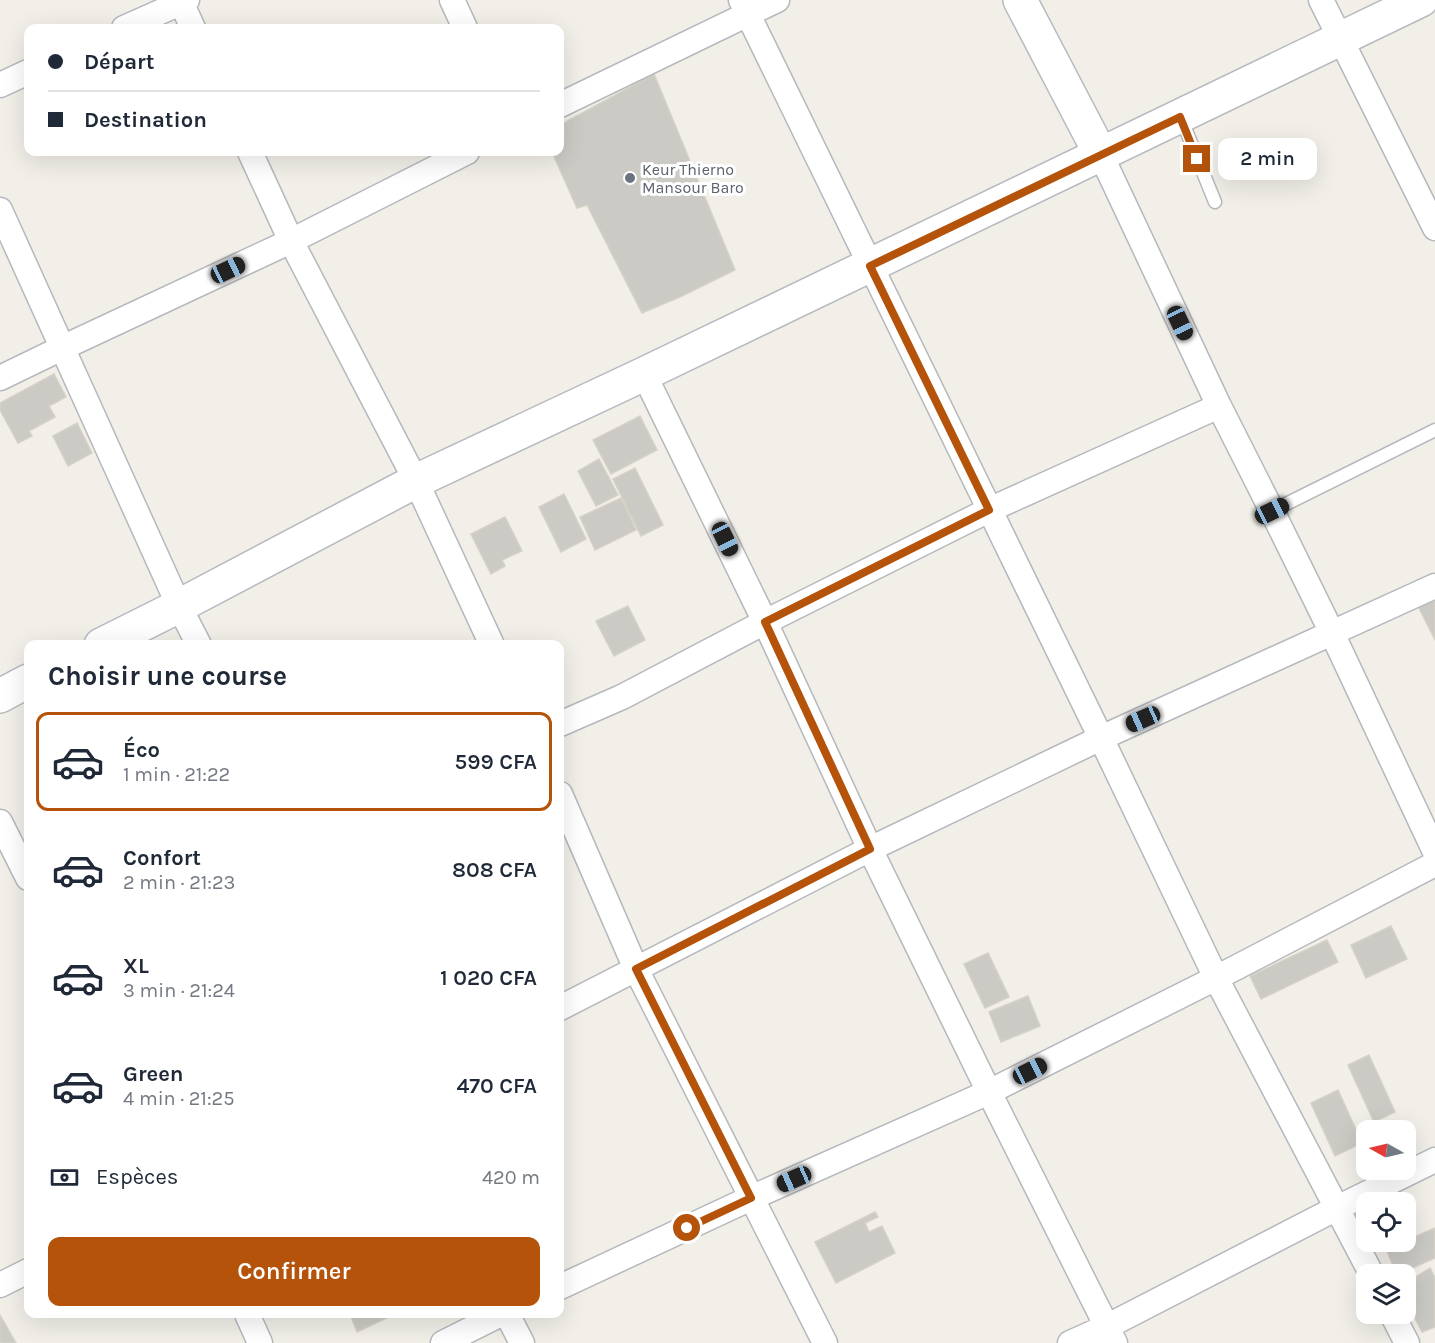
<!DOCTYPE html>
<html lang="fr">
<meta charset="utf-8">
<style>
:root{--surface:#fff;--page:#f2f2f3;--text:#1f2937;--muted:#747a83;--line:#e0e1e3;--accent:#b45309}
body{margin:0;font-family:Karla,sans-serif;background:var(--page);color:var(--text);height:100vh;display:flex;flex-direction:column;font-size:22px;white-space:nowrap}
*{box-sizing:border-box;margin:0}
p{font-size:20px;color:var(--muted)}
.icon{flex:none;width:33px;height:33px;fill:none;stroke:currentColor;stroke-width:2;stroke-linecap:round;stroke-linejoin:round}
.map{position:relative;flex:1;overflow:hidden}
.side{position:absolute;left:24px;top:640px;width:540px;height:678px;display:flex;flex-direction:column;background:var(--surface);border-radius:12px;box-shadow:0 6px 24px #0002}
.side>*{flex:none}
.hud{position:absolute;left:24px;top:24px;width:540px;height:132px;border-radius:12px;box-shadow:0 6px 24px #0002;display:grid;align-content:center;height:132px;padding:0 24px;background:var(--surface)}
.needle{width:39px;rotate:278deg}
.buttons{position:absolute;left:1356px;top:1120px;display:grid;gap:12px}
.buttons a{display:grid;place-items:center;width:60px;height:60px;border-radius:12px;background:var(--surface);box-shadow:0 6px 24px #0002;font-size:30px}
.end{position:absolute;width:27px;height:27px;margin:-14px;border:8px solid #b45309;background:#fff;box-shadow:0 0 0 3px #fff}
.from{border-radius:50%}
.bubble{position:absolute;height:42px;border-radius:12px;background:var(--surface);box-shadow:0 6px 24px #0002;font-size:20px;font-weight:600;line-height:42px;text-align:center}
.car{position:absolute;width:18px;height:36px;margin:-18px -9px;border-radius:8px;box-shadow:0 0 4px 2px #0007;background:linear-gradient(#222 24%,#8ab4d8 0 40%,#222 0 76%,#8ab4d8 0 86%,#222 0)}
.hud b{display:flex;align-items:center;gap:21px;height:57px;font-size:22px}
.hud b+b{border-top:2px solid var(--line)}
.hud i{width:15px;height:15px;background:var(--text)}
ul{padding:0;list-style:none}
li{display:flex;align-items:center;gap:18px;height:99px;margin:0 12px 9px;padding:0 12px;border:3px solid transparent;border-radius:12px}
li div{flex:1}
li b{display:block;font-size:22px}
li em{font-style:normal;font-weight:600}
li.current{border-color:var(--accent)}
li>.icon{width:54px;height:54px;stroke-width:1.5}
h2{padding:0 24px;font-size:27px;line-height:72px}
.pay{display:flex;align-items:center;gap:15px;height:66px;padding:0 24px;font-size:22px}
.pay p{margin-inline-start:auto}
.primary-button{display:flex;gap:12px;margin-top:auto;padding:12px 24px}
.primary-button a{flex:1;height:69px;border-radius:12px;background:var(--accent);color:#fff;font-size:24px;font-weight:600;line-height:69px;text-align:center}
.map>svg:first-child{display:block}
</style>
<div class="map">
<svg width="1435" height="1343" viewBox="0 0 1435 1343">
<rect width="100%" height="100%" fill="#f1efe8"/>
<path fill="#cccac5" stroke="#d6d1c6" stroke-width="1.5" d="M 654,74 L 735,270 L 682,296 L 642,313 L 587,205 L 577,208 L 552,152 L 560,152 L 560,125 Z
M 54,374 L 66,397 L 49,406 L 55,417 L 29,431 L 32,436 L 18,443 L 0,410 L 0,403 Z
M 640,416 L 657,450 L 611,474 L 593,440 Z
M 77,423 L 92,453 L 68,466 L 53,436 Z
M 599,459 L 618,495 L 596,506 L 578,471 Z
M 635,468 L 663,525 L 641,536 L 613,479 Z
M 564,494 L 586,539 L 561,552 L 539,507 Z
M 621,498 L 636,530 L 595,550 L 580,517 Z
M 505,517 L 522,551 L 502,560 L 505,566 L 491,574 L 471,534 Z
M 1435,598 L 1435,640 L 1418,606 Z
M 628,606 L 645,640 L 614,656 L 596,621 Z
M 1391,926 L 1407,959 L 1366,978 L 1351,945 Z
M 1327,940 L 1338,962 L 1261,999 L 1250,976 Z
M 988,953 L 1009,997 L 985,1008 L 964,964 Z
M 1028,996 L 1040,1026 L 1001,1042 L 989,1012 Z
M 1369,1055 L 1395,1112 L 1374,1122 L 1348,1065 Z
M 1338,1090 L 1362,1143 L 1335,1156 L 1311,1103 Z
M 1388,1195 L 1391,1203 L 1371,1203 Z
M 875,1212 L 878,1217 L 865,1223 L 869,1232 L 882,1226 L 895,1253 L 836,1283 L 815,1242 Z
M 1435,1228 L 1435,1258 L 1397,1275 L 1386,1249 Z
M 1430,1268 L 1435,1278 L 1435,1327 L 1422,1332 L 1406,1300 L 1406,1283 Z
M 350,1314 L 395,1314 L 357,1332 Z
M 0,1315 L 16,1343 L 0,1343 Z"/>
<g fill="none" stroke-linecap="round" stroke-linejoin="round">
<g stroke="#b5b8bc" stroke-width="15">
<path id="lane" d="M 1181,118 L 1215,202
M 1272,511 L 1435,430"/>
</g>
<g stroke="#b5b8bc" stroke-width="27">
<path id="street" d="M 180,0 L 193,28
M 452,0 L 465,28
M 741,0 L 1101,738 L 1216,978 L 1372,1275
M 1321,0 L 1435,228
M 124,28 L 187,0
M 0,85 L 28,72
M 560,105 L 777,0
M 250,152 L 291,241 L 416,481 L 492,645
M 1101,155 L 1219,406 L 1272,511 L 1332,633 L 1435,852
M 0,210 L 179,606 L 199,645
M 644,374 L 765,622 L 870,849 L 989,1092 L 1115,1343
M 0,378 L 62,348 L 291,241 L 467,152
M 560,724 L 622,697 L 765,622 L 989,510 L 1219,406
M 560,794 L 636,969 L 825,1343
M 0,822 L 28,878
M 560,1008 L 870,849 L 1101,738 L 1435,586
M 0,1285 L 28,1271
M 560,1287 L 751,1198 L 989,1092 L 1216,978 L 1435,864
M 247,1314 L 260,1343
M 507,1314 L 522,1343
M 1392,1314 L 1407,1343
M 443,1343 L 501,1314
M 1070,1343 L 1106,1327 L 1337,1208 L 1435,1160"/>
</g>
<g stroke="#b6babf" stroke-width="36">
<path id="secondary" d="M 1020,0 L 1101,155
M 101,645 L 179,606 L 416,481 L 644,374 L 1421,0
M 0,696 L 28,681"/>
</g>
<use href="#lane" stroke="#fff" stroke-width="12"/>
<use href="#street" stroke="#fff" stroke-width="24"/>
<use href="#secondary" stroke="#fff" stroke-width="33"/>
</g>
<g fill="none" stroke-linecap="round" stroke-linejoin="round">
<path stroke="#b45309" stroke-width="8" d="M 687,1228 L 751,1198 L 636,969 L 870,849 L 765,622 L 989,510 L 870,266 L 1180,117 L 1197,159"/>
</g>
<circle fill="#6b7280" stroke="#fff" stroke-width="2" cx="630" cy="178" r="6"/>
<g text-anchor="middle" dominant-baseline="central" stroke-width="6" stroke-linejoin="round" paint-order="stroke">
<g font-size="16" fill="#5b616d" stroke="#fff" text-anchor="start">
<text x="642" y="169">Keur Thierno<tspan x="642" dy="18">Mansour Baro</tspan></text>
</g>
</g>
</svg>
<div class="buttons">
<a><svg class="needle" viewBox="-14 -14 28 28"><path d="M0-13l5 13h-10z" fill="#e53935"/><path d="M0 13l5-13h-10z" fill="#747a83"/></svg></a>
<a><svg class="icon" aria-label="locate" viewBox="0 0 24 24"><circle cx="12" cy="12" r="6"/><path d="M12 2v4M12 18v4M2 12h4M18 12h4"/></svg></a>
<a><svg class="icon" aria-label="layers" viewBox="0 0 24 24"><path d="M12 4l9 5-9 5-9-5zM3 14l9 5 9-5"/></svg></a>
</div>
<i class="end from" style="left:687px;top:1228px"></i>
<i class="end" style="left:1197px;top:159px"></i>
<div class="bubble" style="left:1218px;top:138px;width:99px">2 min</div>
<i class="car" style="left:228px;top:270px;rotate:65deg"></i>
<i class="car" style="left:1180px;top:323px;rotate:155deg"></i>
<i class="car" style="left:1272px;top:511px;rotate:64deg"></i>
<i class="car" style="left:725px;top:539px;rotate:154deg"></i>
<i class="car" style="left:1143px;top:719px;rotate:246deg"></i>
<i class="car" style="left:1030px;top:1071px;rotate:63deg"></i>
<i class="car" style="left:794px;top:1179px;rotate:246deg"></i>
<div class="hud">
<b><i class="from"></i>Départ</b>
<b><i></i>Destination</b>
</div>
<section class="side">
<h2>Choisir une course</h2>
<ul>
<li class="current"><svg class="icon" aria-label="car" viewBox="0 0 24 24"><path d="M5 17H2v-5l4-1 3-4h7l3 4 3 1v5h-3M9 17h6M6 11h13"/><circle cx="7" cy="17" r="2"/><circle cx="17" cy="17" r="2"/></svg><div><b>Éco</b><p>1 min · 21:22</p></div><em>599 CFA</em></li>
<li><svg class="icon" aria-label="car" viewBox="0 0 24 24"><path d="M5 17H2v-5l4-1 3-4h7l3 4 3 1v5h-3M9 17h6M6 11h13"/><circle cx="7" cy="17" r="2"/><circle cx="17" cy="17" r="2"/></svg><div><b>Confort</b><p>2 min · 21:23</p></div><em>808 CFA</em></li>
<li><svg class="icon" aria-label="car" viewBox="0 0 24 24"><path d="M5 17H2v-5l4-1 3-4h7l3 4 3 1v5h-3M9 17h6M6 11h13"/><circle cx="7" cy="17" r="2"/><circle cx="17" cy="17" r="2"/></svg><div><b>XL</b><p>3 min · 21:24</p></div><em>1 020 CFA</em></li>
<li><svg class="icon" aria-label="car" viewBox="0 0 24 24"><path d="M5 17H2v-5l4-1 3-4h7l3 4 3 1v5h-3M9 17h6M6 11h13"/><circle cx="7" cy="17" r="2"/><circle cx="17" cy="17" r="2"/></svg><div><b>Green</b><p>4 min · 21:25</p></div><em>470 CFA</em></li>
</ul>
<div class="pay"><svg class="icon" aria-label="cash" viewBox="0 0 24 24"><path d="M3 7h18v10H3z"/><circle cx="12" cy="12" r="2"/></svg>Espèces<p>420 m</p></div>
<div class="primary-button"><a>Confirmer</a></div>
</section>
</div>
